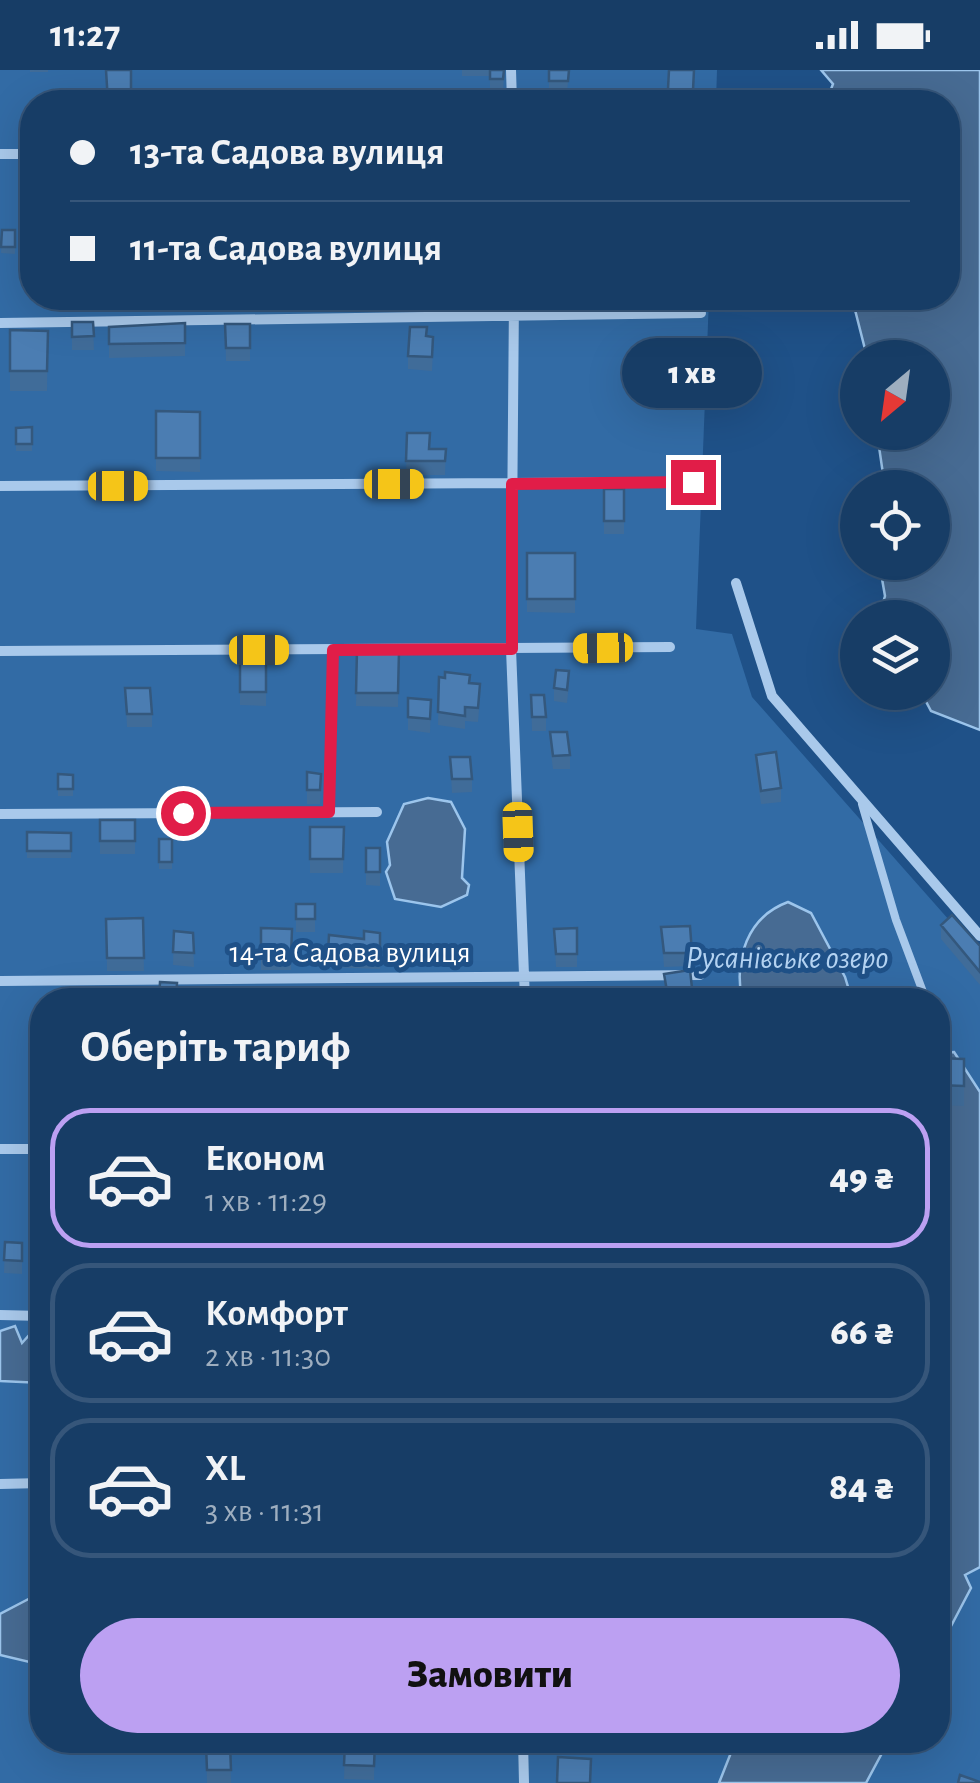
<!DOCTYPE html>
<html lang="uk">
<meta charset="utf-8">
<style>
:root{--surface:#173d66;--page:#20446c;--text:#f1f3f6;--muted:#9eaebf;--line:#36567a;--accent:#bca0f2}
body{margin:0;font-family:"Alegreya Sans",sans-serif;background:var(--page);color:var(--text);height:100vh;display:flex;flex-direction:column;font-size:38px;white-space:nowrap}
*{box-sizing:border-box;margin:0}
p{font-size:32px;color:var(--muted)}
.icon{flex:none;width:55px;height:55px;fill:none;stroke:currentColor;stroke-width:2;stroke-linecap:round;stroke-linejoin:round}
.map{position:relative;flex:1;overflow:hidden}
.panel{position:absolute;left:30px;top:918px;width:920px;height:765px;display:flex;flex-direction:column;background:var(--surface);border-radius:40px;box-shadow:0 10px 40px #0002,0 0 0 2px var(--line)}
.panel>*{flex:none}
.guide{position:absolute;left:20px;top:20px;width:940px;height:220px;border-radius:40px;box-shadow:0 10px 40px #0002,0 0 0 2px var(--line);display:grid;align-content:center;height:220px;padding:0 50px;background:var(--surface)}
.needle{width:65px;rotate:209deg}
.fabs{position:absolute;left:840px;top:270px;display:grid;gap:20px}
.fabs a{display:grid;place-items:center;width:110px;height:110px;border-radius:50%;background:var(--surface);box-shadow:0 10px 40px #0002,0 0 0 2px var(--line);font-size:50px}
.end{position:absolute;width:45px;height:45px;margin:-22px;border:12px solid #e11d48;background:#fff;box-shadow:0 0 0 5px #fff}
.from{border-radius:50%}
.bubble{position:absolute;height:70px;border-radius:35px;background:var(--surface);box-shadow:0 10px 40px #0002,0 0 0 2px var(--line);font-size:32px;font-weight:800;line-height:70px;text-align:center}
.car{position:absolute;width:30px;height:60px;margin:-30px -15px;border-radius:12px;box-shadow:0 0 8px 2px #0007;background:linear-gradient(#f5c518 24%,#345 0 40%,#f5c518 0 76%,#345 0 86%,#f5c518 0)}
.guide b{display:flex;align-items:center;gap:35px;height:95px;font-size:38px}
.guide b+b{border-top:2px solid var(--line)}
.guide i{width:25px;height:25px;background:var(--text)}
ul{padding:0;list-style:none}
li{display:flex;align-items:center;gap:30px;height:140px;margin:0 20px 15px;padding:0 30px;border:5px solid var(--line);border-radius:40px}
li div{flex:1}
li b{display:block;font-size:38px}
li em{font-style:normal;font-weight:800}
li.active{border-color:var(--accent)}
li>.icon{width:90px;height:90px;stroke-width:1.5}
h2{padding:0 50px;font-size:45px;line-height:120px}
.action{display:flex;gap:20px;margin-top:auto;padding:20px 50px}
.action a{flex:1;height:115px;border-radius:60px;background:var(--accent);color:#111;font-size:40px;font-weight:800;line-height:115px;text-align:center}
.status{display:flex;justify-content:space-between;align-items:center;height:70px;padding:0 50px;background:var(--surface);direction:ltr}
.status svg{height:28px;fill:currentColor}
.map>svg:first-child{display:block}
</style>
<div class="status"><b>11:27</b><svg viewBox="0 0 49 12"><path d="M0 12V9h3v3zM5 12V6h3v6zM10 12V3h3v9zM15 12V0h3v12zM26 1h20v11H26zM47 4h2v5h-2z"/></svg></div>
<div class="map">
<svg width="980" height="1713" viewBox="0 0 980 1713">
<rect width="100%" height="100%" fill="#1f5188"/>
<path fill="#326ba5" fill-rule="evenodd" d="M 0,0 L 717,0 L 716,32 L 32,32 L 32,228 L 709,228 L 696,559 L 732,564 L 752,627 L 980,885 L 980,1713 L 0,1713 ZM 42,930 L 938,930 L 938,1670 L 42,1670 Z"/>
<path fill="#476b93" stroke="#9cc5ec" stroke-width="2.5" d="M 821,0 L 980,0 L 980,660 L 931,641 L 922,624 L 905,623 L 932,622 L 932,548 L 879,547 L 885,526 L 881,503 L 897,493 L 932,492 L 932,418 L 894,417 L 883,404 L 877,363 L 932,362 L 932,288 L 867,287 L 852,228 L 948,228 L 948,32 L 826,32 L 833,14 Z
M 428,728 L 451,732 L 465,759 L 462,808 L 469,815 L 467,825 L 441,837 L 395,829 L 386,802 L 390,795 L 387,772 L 404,734 Z
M 788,832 L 811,843 L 845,907 L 852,930 L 742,930 C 734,889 747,847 788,832 Z
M 954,982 L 980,1022 L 980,1497 L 965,1505 L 971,1518 L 938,1581 L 938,983 Z
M 40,1253 L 42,1313 L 0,1311 L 0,1261 L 15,1256 L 22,1273 Z
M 42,1522 L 42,1595 L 0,1585 L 0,1544 Z
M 736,1670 L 889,1670 L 866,1713 L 719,1713 Z"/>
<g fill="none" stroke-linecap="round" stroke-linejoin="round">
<path stroke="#a9c9eb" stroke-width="8" d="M 862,734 L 896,850 L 926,930
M 938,966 L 941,976"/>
<path stroke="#a9c9eb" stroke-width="10" d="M 511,0 L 512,32
M 0,84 L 32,84
M 514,228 L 511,579 L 525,930
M 0,253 L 701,243
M 0,416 L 693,412
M 736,513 L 772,626 L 980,866
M 0,581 L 670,577
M 329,742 L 333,580
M 0,744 L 377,742
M 0,911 L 700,905
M 0,1079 L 42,1079
M 0,1245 L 42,1246
M 0,1414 L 42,1413
M 523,1670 L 524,1713"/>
</g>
<path fill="#406c99" d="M 30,0 L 48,0 L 48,2 L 30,2 Z
M 462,0 L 504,0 L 503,28 L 490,28 L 490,6 L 462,6 Z
M 549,0 L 569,0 L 567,24 L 549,24 Z
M 669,0 L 694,0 L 693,32 L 668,32 Z
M 2,160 L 15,160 L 15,184 L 1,183 Z
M 114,228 L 142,228 L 142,240 L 114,240 Z
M 314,228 L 349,228 L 349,230 L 315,232 Z
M 377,228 L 393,228 L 393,238 L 377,238 Z
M 422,228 L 437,228 L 437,235 L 422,235 Z
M 72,252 L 93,252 L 94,280 L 72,280 Z
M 185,253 L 185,286 L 109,288 L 109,257 Z
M 225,254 L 250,254 L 250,291 L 226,291 Z
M 10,260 L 48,261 L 47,321 L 10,321 Z
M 433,280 L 432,301 L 408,299 L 408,286 Z
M 156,341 L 200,342 L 200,402 L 156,401 Z
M 32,357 L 32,381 L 16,381 L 16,358 Z
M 407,363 L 430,379 L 446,379 L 445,405 L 406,405 Z
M 604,419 L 624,419 L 624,464 L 604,464 Z
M 527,483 L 575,483 L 575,543 L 527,542 Z
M 357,580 L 399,581 L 398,637 L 356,636 Z
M 240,588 L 266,589 L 266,636 L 240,635 Z
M 439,607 L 470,613 L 480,628 L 478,652 L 465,651 L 465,659 L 438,655 Z
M 569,614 L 567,633 L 554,631 L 554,618 Z
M 125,618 L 152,644 L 152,657 L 127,657 Z
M 531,625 L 546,647 L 546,661 L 532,661 Z
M 408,628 L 431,630 L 430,663 L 408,660 Z
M 550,662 L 570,685 L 570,699 L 553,699 L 550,676 Z
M 756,685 L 781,718 L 781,732 L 761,734 L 756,698 Z
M 450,687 L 472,709 L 472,722 L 452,723 Z
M 307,702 L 321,704 L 320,734 L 307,734 Z
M 58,704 L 73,705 L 73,726 L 58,726 Z
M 100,750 L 135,750 L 135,784 L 100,784 Z
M 310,757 L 344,757 L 343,803 L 310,803 Z
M 27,762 L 71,763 L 71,788 L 27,788 Z
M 159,769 L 172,769 L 172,799 L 159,799 Z
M 366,778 L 380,778 L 380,816 L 366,815 Z
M 296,834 L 315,834 L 315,862 L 296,862 Z
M 143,848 L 144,901 L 107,901 L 106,849 Z
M 941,855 L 980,876 L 980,915 L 941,869 Z
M 661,857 L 692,883 L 692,896 L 664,897 Z
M 261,858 L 292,859 L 291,900 L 261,900 Z
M 577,858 L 577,897 L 556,897 L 554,859 Z
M 174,861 L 193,863 L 194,897 L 173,895 Z
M 380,863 L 380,899 L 328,897 L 329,865 L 364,869 Z
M 690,900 L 693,930 L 666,930 L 664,904 Z
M 938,988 L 964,989 L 964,1036 L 938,1035 Z
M 5,1172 L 22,1173 L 22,1204 L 4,1203 Z
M 345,1672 L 375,1672 L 374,1710 L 344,1709 Z
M 230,1674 L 231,1713 L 207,1713 L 206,1675 Z"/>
<path fill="#4b7db2" stroke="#34587d" stroke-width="2.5" d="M 106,0 L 131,0 L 131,25 L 140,25 L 140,32 L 108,32 Z
M 490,0 L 504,0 L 503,9 L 490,9 Z
M 549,0 L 569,0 L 568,11 L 549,11 Z
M 669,0 L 694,0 L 693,20 L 668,19 Z
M 567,21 L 583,21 L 583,32 L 567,32 Z
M 2,160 L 15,160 L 15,177 L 1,177 Z
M 72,252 L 93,252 L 94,266 L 72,267 Z
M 185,253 L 185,273 L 109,274 L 109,257 Z
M 225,254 L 250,254 L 250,278 L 226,278 Z
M 410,257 L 427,257 L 426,266 L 433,267 L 432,287 L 408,286 Z
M 10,260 L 48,261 L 47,301 L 10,301 Z
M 156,341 L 200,342 L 200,388 L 156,388 Z
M 32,357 L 32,374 L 16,374 L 16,358 Z
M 407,363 L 430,363 L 429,379 L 446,379 L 445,391 L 406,391 Z
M 604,419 L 624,419 L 624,451 L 604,451 Z
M 527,483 L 575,483 L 575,529 L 527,529 Z
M 357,580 L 399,581 L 398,623 L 356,623 Z
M 240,588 L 266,589 L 266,622 L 240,622 Z
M 556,600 L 569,601 L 567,620 L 554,618 Z
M 445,602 L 470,605 L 469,613 L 480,614 L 478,638 L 465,637 L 465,646 L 438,642 L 439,607 L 445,608 Z
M 125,618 L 150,618 L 152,644 L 127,644 Z
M 531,625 L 544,625 L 546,647 L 532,647 Z
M 408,628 L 431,630 L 430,649 L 408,647 Z
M 550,662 L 567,662 L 570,685 L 553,686 Z
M 776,682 L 781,718 L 761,721 L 756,685 Z
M 450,687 L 470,687 L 472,709 L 452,709 Z
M 307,702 L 321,704 L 320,720 L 307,720 Z
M 58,704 L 73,705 L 73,719 L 58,719 Z
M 100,750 L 135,750 L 135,771 L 100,771 Z
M 310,757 L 344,757 L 343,789 L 310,789 Z
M 27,762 L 71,763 L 71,781 L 27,781 Z
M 159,769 L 172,769 L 172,792 L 159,792 Z
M 366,778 L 380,778 L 380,802 L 366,802 Z
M 296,834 L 315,834 L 315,849 L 296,849 Z
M 952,845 L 980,876 L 980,902 L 941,855 Z
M 143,848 L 144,888 L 107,888 L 106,849 Z
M 690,856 L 692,883 L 664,883 L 661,857 Z
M 261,858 L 292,859 L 291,886 L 261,887 Z
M 577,858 L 577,884 L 556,884 L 554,859 Z
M 174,861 L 193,863 L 194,883 L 173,882 Z
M 364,861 L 380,863 L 380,886 L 328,884 L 329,865 L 364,869 Z
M 690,900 L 693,927 L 668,927 L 664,904 Z
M 160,912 L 177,913 L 176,930 L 159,930 Z
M 938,988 L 964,989 L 964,1016 L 938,1015 Z
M 5,1172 L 22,1173 L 22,1191 L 4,1190 Z
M 345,1672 L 375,1672 L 374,1696 L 344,1695 Z
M 230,1674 L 231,1700 L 207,1700 L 206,1675 Z
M 558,1687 L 591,1689 L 590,1713 L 557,1713 Z
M 960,1705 L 980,1712 L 980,1713 L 958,1713 Z"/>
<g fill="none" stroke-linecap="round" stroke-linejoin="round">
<path stroke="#e11d48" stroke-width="12" d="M 183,743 L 329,742 L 333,580 L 512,579 L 512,414 L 693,412"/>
</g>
<g text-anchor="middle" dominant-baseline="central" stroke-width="10" stroke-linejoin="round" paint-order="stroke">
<g font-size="30" fill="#fff" stroke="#1f5188">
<text x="350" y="883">14-та Садова вулиця</text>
</g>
<g font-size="32" font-style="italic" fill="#b4d3f2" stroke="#1f5188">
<text x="787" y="888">Русанівське озеро</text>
</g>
</g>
</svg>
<div class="fabs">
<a><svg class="needle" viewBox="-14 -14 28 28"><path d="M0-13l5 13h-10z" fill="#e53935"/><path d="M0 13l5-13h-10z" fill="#9eaebf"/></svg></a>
<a><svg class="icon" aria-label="locate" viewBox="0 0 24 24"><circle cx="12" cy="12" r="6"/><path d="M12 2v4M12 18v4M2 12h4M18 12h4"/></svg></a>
<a><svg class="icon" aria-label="layers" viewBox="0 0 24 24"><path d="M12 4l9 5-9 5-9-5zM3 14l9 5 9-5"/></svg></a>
</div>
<i class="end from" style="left:183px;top:743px"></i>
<i class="end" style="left:693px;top:412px"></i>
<div class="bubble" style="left:622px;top:268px;width:140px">1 хв</div>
<i class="car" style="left:394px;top:414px;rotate:90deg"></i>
<i class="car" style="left:118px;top:416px;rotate:90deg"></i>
<i class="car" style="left:603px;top:578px;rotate:269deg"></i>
<i class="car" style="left:259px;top:580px;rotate:90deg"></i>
<i class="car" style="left:518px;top:762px;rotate:178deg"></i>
<div class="guide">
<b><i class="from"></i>13-та Садова вулиця</b>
<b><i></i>11-та Садова вулиця</b>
</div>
<section class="panel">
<h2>Оберіть тариф</h2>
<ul>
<li class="active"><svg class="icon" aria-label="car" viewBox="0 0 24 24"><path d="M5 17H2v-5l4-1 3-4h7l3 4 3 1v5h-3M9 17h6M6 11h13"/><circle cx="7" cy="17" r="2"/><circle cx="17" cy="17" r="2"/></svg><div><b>Економ</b><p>1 хв · 11:29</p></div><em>49 ₴</em></li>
<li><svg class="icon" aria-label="car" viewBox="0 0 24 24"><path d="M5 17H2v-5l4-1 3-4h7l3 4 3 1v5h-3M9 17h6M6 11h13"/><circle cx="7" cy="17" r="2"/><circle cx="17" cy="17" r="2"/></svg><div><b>Комфорт</b><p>2 хв · 11:30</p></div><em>66 ₴</em></li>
<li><svg class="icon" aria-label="car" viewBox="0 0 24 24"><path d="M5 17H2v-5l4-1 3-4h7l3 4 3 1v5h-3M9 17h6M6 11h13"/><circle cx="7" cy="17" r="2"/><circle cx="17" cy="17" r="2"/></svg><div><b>XL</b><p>3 хв · 11:31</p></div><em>84 ₴</em></li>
</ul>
<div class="action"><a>Замовити</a></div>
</section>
</div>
